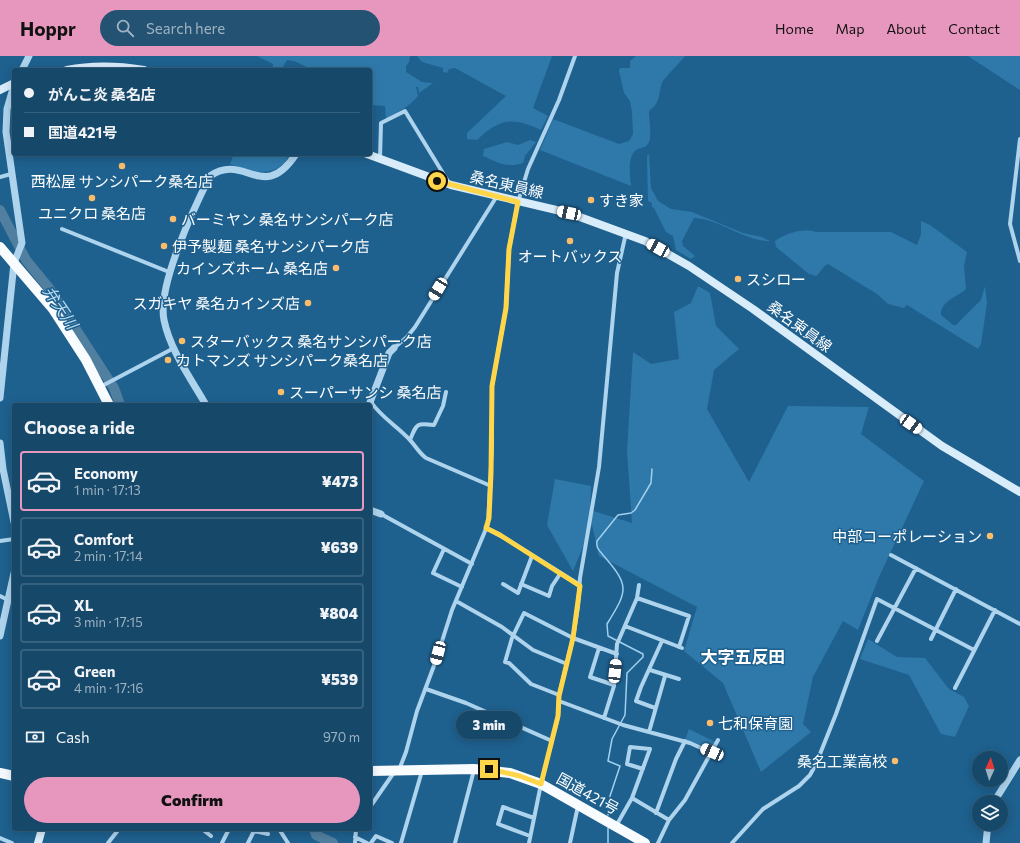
<!DOCTYPE html>
<meta charset="utf-8">
<style>
:root{--surface:#16486a;--page:#235272;--text:#f1f3f6;--muted:#9eb2c1;--line:#35607e;--accent:#e797bd}
body{margin:0;font-family:Commissioner,"Noto Sans JP",sans-serif;background:var(--page);color:var(--text);height:100vh;display:flex;flex-direction:column;font-size:15px;white-space:nowrap}
*{box-sizing:border-box;margin:0}
p{font-size:13px;color:var(--muted)}
.icon{flex:none;width:22px;height:22px;fill:none;stroke:currentColor;stroke-width:2;stroke-linecap:round;stroke-linejoin:round}
.map{position:relative;flex:1;overflow:hidden}
.side{position:absolute;left:12px;top:347px;width:360px;height:428px;display:flex;flex-direction:column;background:var(--surface);border-radius:4px;box-shadow:0 2px 10px #0003,0 0 0 1px var(--line)}
.side>*{flex:none}
.top-card{position:absolute;left:12px;top:12px;width:360px;height:88px;border-radius:4px;box-shadow:0 2px 10px #0003,0 0 0 1px var(--line);display:grid;align-content:center;height:88px;padding:0 12px;background:var(--surface)}
.needle{width:26px;rotate:4deg}
.tools{position:absolute;left:972px;top:695px;display:grid;gap:8px}
.tools a{display:grid;place-items:center;width:36px;height:36px;border-radius:50%;background:var(--surface);box-shadow:0 2px 10px #0003,0 0 0 1px var(--line);font-size:20px}
.end{position:absolute;width:18px;height:18px;margin:-9px;border:5px solid #ffd54a;background:#111;box-shadow:0 0 0 2px #111}
.from{border-radius:50%}
.bubble{position:absolute;height:28px;border-radius:14px;background:var(--surface);box-shadow:0 2px 10px #0003,0 0 0 1px var(--line);font-size:13px;font-weight:800;line-height:28px;text-align:center}
.car{position:absolute;width:12px;height:24px;margin:-12px -6px;border-radius:5px;box-shadow:0 0 3px 1px #0007;background:linear-gradient(#fff 24%,#345 0 40%,#fff 0 76%,#345 0 86%,#fff 0)}
.top-card b{display:flex;align-items:center;gap:14px;height:38px;font-size:15px}
.top-card b+b{border-top:1px solid var(--line)}
.top-card i{width:10px;height:10px;background:var(--text)}
ul{padding:0;list-style:none}
li{display:flex;align-items:center;gap:12px;height:60px;margin:0 8px 6px;padding:0 4px;border:2px solid var(--line);border-radius:4px}
li div{flex:1}
li b{display:block;font-size:15px}
li em{font-style:normal;font-weight:800}
li.active{border-color:var(--accent)}
li>.icon{width:36px;height:36px;stroke-width:1.5}
h2{padding:0 12px;font-size:18px;line-height:48px}
.pay{display:flex;align-items:center;gap:10px;height:44px;padding:0 12px;font-size:15px}
.pay p{margin-inline-start:auto}
.primary-button{display:flex;gap:8px;margin-top:auto;padding:8px 12px}
.primary-button a{flex:1;height:46px;border-radius:24px;background:var(--accent);color:#111;font-size:16px;font-weight:800;line-height:46px;text-align:center}
header{display:flex;align-items:center;gap:24px;box-sizing:border-box;height:56px;padding:0 20px;background:var(--accent);color:#111}
header strong{font-size:19px}
nav{display:flex;gap:22px;margin-inline-start:auto;font-size:14px}
.search{width:280px;height:36px;background:var(--page);display:flex;align-items:center;gap:10px;box-sizing:border-box;padding:0 14px;border-radius:22px;color:var(--muted);font-size:15px}
.map>svg:first-child{display:block}
</style>
<header>
<strong>Hoppr</strong>
<div class="search"><svg class="icon" aria-label="search" viewBox="0 0 24 24"><circle cx="10" cy="10" r="6"/><path d="M15 15l6 6"/></svg>Search here</div>
<nav><a>Home</a><a>Map</a><a>About</a><a>Contact</a></nav>
</header>
<div class="map">
<svg width="1020" height="787" viewBox="0 0 1020 787">
<rect width="100%" height="100%" fill="#1e608e"/>
<path fill="#2f79aa" d="M 257,0 L 410,0 L 409,6 L 406,10 L 406,16 L 422,26 L 433,27 L 419,37 L 418,31 L 416,31 L 418,40 C 409,51 398,56 386,63 L 385,50 L 371,49 L 370,51 L 370,14 L 313,14 L 294,5 L 287,4 L 281,14 L 273,14 L 273,8 Z
M 417,0 L 552,0 L 533,52 L 548,60 L 541,74 C 513,61 500,62 477,84 L 467,83 L 467,77 L 506,40 L 455,12 L 449,13 L 447,17 L 443,16 L 443,12 L 422,6 Z
M 636,0 L 685,0 C 680,7 663,23 662,27 C 658,39 661,46 649,55 C 649,62 652,81 649,86 C 647,92 641,91 636,94 C 627,101 630,120 631,130 L 540,94 L 553,63 L 619,88 L 629,85 L 633,78 L 632,56 L 630,45 L 624,37 L 619,15 L 620,12 L 630,12 L 630,5 Z
M 968,0 L 1020,0 L 1020,34 Z
M 530,84 L 536,86 L 525,100 L 523,107 C 506,112 499,107 483,100 L 484,93 L 507,86 L 518,89 Z
M 234,98 L 290,98 C 277,124 253,116 230,108 Z
M 649,98 L 651,132 L 658,145 L 671,153 L 692,156 L 743,177 L 762,181 L 770,185 C 743,185 720,163 694,162 L 682,185 L 683,190 L 695,200 L 691,203 L 676,194 L 673,180 L 666,176 L 654,152 L 652,151 L 652,147 L 648,145 L 647,100 Z
M 921,165 L 930,169 L 967,196 L 964,210 L 966,233 C 958,241 940,245 941,259 L 953,269 L 956,269 L 981,244 L 985,230 L 987,247 L 981,288 L 978,293 L 907,249 L 904,252 L 888,248 L 877,238 L 828,208 C 822,211 821,216 816,220 L 809,218 L 776,191 L 775,185 C 786,177 803,172 816,176 L 891,176 L 917,189 L 921,178 Z
M 698,230 L 710,237 L 716,270 L 739,293 L 714,314 L 707,353 L 749,426 L 788,350 L 869,351 L 861,378 L 924,425 L 879,521 L 858,574 L 843,565 L 813,621 L 803,668 L 811,676 L 761,716 L 723,627 L 684,595 L 697,551 L 599,500 L 592,469 L 573,515 L 547,469 L 555,423 L 591,430 L 590,454 L 632,467 L 627,395 L 633,296 L 651,308 L 679,303 L 674,256 L 691,247 Z
M 868,583 L 897,601 L 925,602 L 949,633 L 964,641 L 969,650 L 955,681 L 941,678 L 909,619 L 860,603 Z
M 689,673 L 715,686 L 711,695 L 685,684 Z"/>
<g fill="none" stroke-linecap="round" stroke-linejoin="round">
<path stroke="#a0d0ee" stroke-width="1.5" d="M 608,759 L 610,740 L 620,710 L 608,705 L 612,683 L 625,659 L 627,617 L 643,601 L 643,598 L 608,580 L 607,568 C 628,534 630,530 603,499 C 599,494 596,492 597,485 L 618,459 L 631,457 L 635,454 L 651,427 L 652,413
M 608,787 L 608,772"/>
<path stroke="#517f9f" stroke-width="10" d="M 0,154 L 26,204 L 49,232 L 114,332 L 120,349
M 314,773 L 316,779 L 333,787"/>
<path stroke="#add3ed" stroke-width="4" d="M 1020,83 L 1010,168 L 1020,205
M 380,102 L 381,67 L 405,55 L 449,127
M 0,121 L 11,118
M 62,173 L 169,216
M 394,292 L 407,281 L 415,271 L 497,140
M 100,331 L 174,292
M 371,346 C 381,361 397,370 409,383 C 416,390 418,396 426,402 L 491,430
M 410,384 C 417,367 416,367 434,369 L 443,350 L 446,336
M 381,458 L 472,508
M 486,472 L 508,484 L 580,529
M 0,485 L 14,483
M 444,493 L 433,517 L 462,531
M 891,499 L 1020,568
M 503,528 L 518,537 L 532,500
M 521,528 L 549,540 L 552,530 L 560,518
M 0,540 L 8,544
M 637,542 L 689,560 L 679,591
M 456,545 L 502,571 L 533,594 L 567,608
M 625,570 L 682,592
M 931,583 L 956,533
M 877,585 L 916,512
M 599,592 L 590,621 L 614,629
M 650,614 L 679,623
M 955,632 L 995,554
M 426,633 L 466,647 L 552,685
M 559,639 L 531,628 L 509,607 L 505,606 L 512,582 L 524,557 L 573,582 L 617,598
M 559,645 L 623,669 L 690,687 L 712,697
M 655,652 L 636,645 L 641,631 L 662,585
M 604,662 L 614,630 L 617,588 L 637,542 L 639,529
M 649,676 L 665,620
M 399,714 L 406,696 L 417,655 L 435,607 L 452,554 L 488,468 L 492,390 L 492,330 L 506,252 L 509,193 L 518,146 L 528,113 L 559,44 L 575,0
M 632,742 L 669,764
M 370,751 L 395,715
M 656,757 L 676,703 L 685,685
M 616,770 L 632,742 L 650,693 L 630,691 L 627,708 L 643,713
M 202,773 L 211,780
M 279,773 L 288,787
M 254,775 L 268,778
M 530,780 L 498,768 L 503,751 L 534,762
M 355,781 L 367,787
M 0,782 L 12,787
M 108,787 L 119,773
M 222,787 L 229,773
M 248,787 L 254,775 L 253,773
M 355,787 L 356,773
M 371,787 L 376,780 L 392,787
M 401,787 L 422,715
M 455,787 L 474,714
M 529,787 L 541,728 L 558,661 L 559,639 L 573,582 L 578,551 L 580,522 L 599,411 L 617,217 L 626,177
M 570,787 L 578,750
M 658,787 L 669,764 L 685,744 L 718,684
M 732,787 L 763,753 L 799,730 L 810,719 L 816,708 L 836,658 L 877,543 L 974,594"/>
<path stroke="#add3ed" stroke-width="7" d="M 22,14 L 29,0
M 0,342 L 14,207 L 22,187 L 6,76 L 7,53 L 14,29
M 206,349 C 191,323 170,294 164,264 C 157,230 194,152 210,120 C 245,96 263,148 296,98
M 369,349 L 389,297 L 394,292
M 0,387 L 3,413 L 14,466
M 370,454 L 381,458
M 0,580 L 14,517
M 994,746 L 1020,704
M 986,787 L 988,768"/>
<path stroke="#d9ecf9" stroke-width="8" d="M 67,14 C 92,9 119,10 144,14
M 0,34 L 14,27
M 367,98 L 451,129 L 569,157 L 645,185 L 689,210 L 753,253 L 942,390 L 1020,436
M 38,787 L 42,773"/>
<path stroke="#f3f9ff" stroke-width="10" d="M 0,717 L 14,720"/>
<path stroke="#f9fcff" stroke-width="10" d="M 0,191 L 53,253 L 86,304 L 109,349
M 370,715 L 474,713 L 510,717 L 541,728 L 645,787"/>
</g>
<g fill="none" stroke-linecap="round" stroke-linejoin="round">
<path stroke="#ffd54a" stroke-width="5" d="M 437,125 L 518,146 L 509,193 L 506,252 L 492,330 L 491,417 L 489,462 L 486,472 L 500,479 L 580,530 L 573,582 L 559,640 L 558,660 L 541,728 L 520,720 L 489,713"/>
</g>
<g fill="#fbbc6c" stroke="#1e608e" stroke-width="1.5">
<circle cx="122" cy="110" r="4"/>
<circle cx="92" cy="142" r="4"/>
<circle cx="591" cy="144" r="4"/>
<circle cx="173" cy="163" r="4"/>
<circle cx="570" cy="185" r="4"/>
<circle cx="164" cy="190" r="4"/>
<circle cx="336" cy="212" r="4"/>
<circle cx="738" cy="223" r="4"/>
<circle cx="308" cy="247" r="4"/>
<circle cx="182" cy="285" r="4"/>
<circle cx="168" cy="304" r="4"/>
<circle cx="281" cy="336" r="4"/>
<circle cx="990" cy="480" r="4"/>
<circle cx="710" cy="667" r="4"/>
<circle cx="895" cy="705" r="4"/>
</g>
<g text-anchor="middle" dominant-baseline="central" stroke-width="3" stroke-linejoin="round" paint-order="stroke">
<g font-size="15" fill="#fff" stroke="#1e608e" text-anchor="start">
<text x="122" y="125" text-anchor="middle">西松屋 サンシパーク桑名店</text>
<text x="599" y="144">すき家</text>
<text x="92" y="157" text-anchor="middle">ユニクロ 桑名店</text>
<text x="181" y="163">バーミヤン 桑名サンシパーク店</text>
<text x="172" y="190">伊予製麺 桑名サンシパーク店</text>
<text x="570" y="200" text-anchor="middle">オートバックス</text>
<text x="328" y="212" text-anchor="end">カインズホーム 桑名店</text>
<text x="746" y="223">スシロー</text>
<text x="300" y="247" text-anchor="end">スガキヤ 桑名カインズ店</text>
<text x="190" y="285">スターバックス 桑名サンシパーク店</text>
<text x="176" y="304">カトマンズ サンシパーク桑名店</text>
<text x="289" y="336">スーパーサンシ 桑名店</text>
<text x="982" y="480" text-anchor="end">中部コーポレーション</text>
<text x="718" y="667">七和保育園</text>
<text x="887" y="705" text-anchor="end">桑名工業高校</text>
</g>
<g font-size="15" fill="#fff" stroke="#1e608e">
<text transform="translate(507 128) rotate(13)">桑名東員線</text>
<text transform="translate(800 270) rotate(36)">桑名東員線</text>
<text transform="translate(588 737) rotate(29)">国道421号</text>
</g>
<g font-size="16" font-style="italic" fill="#b9ddf4" stroke="#1e608e">
<text transform="translate(61 251) rotate(56)">弁天川</text>
</g>
<g font-size="17" font-weight="bold" fill="#fff" stroke="#1e608e">
<text x="743" y="600">大字五反田</text>
</g>
</g>
</svg>
<div class="tools">
<a><svg class="needle" viewBox="-14 -14 28 28"><path d="M0-13l5 13h-10z" fill="#e53935"/><path d="M0 13l5-13h-10z" fill="#9eb2c1"/></svg></a>
<a><svg class="icon" aria-label="layers" viewBox="0 0 24 24"><path d="M12 4l9 5-9 5-9-5zM3 14l9 5 9-5"/></svg></a>
</div>
<i class="end from" style="left:437px;top:125px"></i>
<i class="end" style="left:489px;top:713px"></i>
<div class="bubble" style="left:456px;top:655px;width:66px">3 min</div>
<i class="car" style="left:569px;top:157px;rotate:282deg"></i>
<i class="car" style="left:658px;top:192px;rotate:299deg"></i>
<i class="car" style="left:438px;top:233px;rotate:211deg"></i>
<i class="car" style="left:911px;top:368px;rotate:125deg"></i>
<i class="car" style="left:438px;top:597px;rotate:195deg"></i>
<i class="car" style="left:615px;top:615px;rotate:6deg"></i>
<i class="car" style="left:712px;top:696px;rotate:294deg"></i>
<div class="top-card">
<b><i class="from"></i>がんこ炎 桑名店</b>
<b><i></i>国道421号</b>
</div>
<section class="side">
<h2>Choose a ride</h2>
<ul>
<li class="active"><svg class="icon" aria-label="car" viewBox="0 0 24 24"><path d="M5 17H2v-5l4-1 3-4h7l3 4 3 1v5h-3M9 17h6M6 11h13"/><circle cx="7" cy="17" r="2"/><circle cx="17" cy="17" r="2"/></svg><div><b>Economy</b><p>1 min · 17:13</p></div><em>¥473</em></li>
<li><svg class="icon" aria-label="car" viewBox="0 0 24 24"><path d="M5 17H2v-5l4-1 3-4h7l3 4 3 1v5h-3M9 17h6M6 11h13"/><circle cx="7" cy="17" r="2"/><circle cx="17" cy="17" r="2"/></svg><div><b>Comfort</b><p>2 min · 17:14</p></div><em>¥639</em></li>
<li><svg class="icon" aria-label="car" viewBox="0 0 24 24"><path d="M5 17H2v-5l4-1 3-4h7l3 4 3 1v5h-3M9 17h6M6 11h13"/><circle cx="7" cy="17" r="2"/><circle cx="17" cy="17" r="2"/></svg><div><b>XL</b><p>3 min · 17:15</p></div><em>¥804</em></li>
<li><svg class="icon" aria-label="car" viewBox="0 0 24 24"><path d="M5 17H2v-5l4-1 3-4h7l3 4 3 1v5h-3M9 17h6M6 11h13"/><circle cx="7" cy="17" r="2"/><circle cx="17" cy="17" r="2"/></svg><div><b>Green</b><p>4 min · 17:16</p></div><em>¥539</em></li>
</ul>
<div class="pay"><svg class="icon" aria-label="cash" viewBox="0 0 24 24"><path d="M3 7h18v10H3z"/><circle cx="12" cy="12" r="2"/></svg>Cash<p>970 m</p></div>
<div class="primary-button"><a>Confirm</a></div>
</section>
</div>
